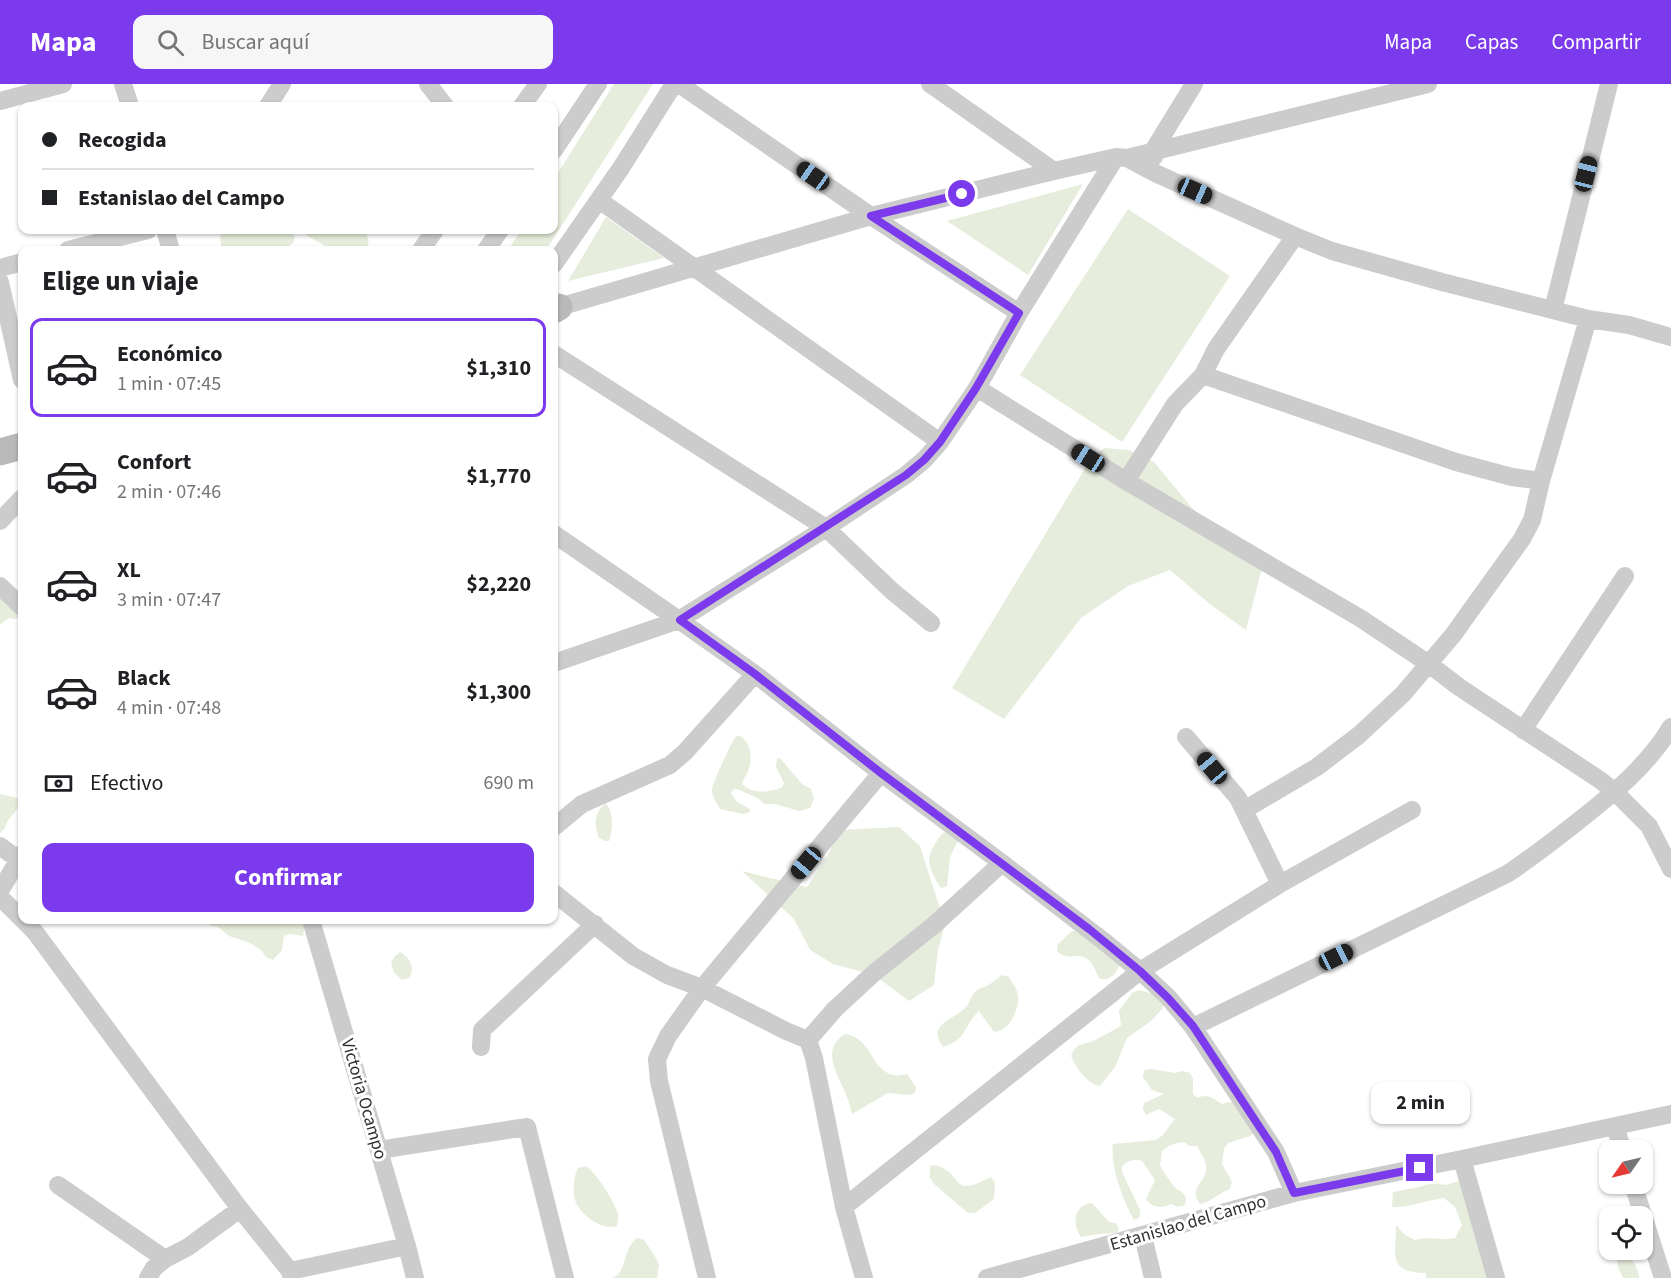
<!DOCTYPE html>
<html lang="es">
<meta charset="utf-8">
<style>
:root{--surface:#fff;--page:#f6f6f6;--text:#202124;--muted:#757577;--line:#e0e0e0;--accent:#7c3aed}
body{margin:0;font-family:"Source Sans 3",sans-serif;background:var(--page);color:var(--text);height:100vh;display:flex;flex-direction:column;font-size:22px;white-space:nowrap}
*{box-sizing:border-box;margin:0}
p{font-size:20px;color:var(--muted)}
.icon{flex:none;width:33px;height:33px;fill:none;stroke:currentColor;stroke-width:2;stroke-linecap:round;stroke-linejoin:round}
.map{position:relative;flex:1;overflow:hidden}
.details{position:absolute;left:18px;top:162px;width:540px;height:678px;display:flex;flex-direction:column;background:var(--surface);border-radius:12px;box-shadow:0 2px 4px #0004}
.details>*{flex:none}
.top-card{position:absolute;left:18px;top:18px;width:540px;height:132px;border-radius:12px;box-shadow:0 2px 4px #0004;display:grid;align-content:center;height:132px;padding:0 24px;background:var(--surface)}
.needle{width:39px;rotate:236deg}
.buttons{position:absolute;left:1599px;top:1056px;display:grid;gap:12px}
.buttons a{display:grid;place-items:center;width:54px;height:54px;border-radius:12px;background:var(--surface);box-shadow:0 2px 4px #0004;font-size:30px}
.end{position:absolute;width:27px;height:27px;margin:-14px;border:8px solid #7c3aed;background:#fff;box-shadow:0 0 0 3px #fff}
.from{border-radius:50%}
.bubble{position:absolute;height:42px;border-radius:12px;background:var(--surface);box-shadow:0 2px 4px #0004;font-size:20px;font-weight:700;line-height:42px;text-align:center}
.car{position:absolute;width:18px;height:36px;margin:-18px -9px;border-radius:8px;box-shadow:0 0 4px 2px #0007;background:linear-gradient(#222 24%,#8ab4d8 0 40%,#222 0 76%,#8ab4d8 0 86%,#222 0)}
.top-card b{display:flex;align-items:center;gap:21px;height:57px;font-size:22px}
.top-card b+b{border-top:2px solid var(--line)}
.top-card i{width:15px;height:15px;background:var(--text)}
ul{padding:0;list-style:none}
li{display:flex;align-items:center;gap:18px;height:99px;margin:0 12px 9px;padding:0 12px;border:3px solid transparent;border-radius:12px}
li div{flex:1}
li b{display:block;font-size:22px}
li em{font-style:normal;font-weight:700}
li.active{border-color:var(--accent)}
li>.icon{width:54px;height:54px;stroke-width:1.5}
h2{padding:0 24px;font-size:27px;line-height:72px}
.pay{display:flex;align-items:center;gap:15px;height:66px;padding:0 24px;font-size:22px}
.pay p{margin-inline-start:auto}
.button{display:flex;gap:12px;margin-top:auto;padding:12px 24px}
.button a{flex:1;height:69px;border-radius:12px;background:var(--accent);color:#fff;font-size:24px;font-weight:700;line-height:69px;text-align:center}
header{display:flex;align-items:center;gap:36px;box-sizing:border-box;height:84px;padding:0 30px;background:var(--accent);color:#fff}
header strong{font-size:28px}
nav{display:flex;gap:33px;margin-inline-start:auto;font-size:21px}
.search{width:420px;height:54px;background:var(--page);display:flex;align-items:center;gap:15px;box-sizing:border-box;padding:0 21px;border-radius:12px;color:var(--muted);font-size:22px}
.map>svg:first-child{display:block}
</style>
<header>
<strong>Mapa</strong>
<div class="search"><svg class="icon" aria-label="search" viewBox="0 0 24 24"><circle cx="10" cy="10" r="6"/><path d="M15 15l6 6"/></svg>Buscar aquí</div>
<nav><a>Mapa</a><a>Capas</a><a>Compartir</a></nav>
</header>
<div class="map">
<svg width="1671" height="1194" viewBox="0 0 1671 1194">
<rect width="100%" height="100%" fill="#fff"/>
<path fill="#e7eddc" d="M 614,0 L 653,0 L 546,166 L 508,166 L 521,146 L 554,146 L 554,95 Z
M 1083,100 L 1028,191 L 947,137 Z
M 1128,125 L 1230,192 L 1122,358 L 1020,291 Z
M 606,133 L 664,174 L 568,197 Z
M 222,146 L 288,146 L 295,152 L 293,159 L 287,163 L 274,166 L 229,166 L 221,162 L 220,147 Z
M 302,146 L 364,146 C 369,154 371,159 364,166 L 346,166 L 344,165 L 331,166 C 322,158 309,156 302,146 Z
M 1104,364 L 1129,366 L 1154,378 L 1227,466 L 1262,484 L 1246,546 L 1211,521 L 1170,486 L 1128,502 L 1081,534 L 1004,635 L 952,604 L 1092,373 Z
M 0,502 L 22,525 L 22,532 L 16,535 L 9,534 L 0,541 Z
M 736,652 L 740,652 C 751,658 753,675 748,687 C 746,692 743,695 742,700 C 751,710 770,709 782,703 L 784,699 L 776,683 L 777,675 L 780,674 L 802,700 L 811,705 L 814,715 L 810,724 L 799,727 L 775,720 L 764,720 L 758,714 L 737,705 L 733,706 L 731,709 L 737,718 L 750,725 L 750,728 L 743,730 L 720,725 C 717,720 712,712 712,706 C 712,699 731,660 736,652 Z
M 0,710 L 18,714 L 22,713 L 22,721 L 21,720 L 7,738 L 5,744 L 0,749 Z
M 605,719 C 614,726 613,747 609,757 L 605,757 L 599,754 C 594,740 594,730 605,719 Z
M 899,743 L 920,762 L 945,840 L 938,866 L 934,901 L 909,917 L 874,891 L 833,880 L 810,866 L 794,835 L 742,787 L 807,803 L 826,774 L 841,746 Z
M 948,747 L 960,753 L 950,773 L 947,802 L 941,804 C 925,780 925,771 943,749 Z
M 204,836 L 306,836 L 303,852 L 290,850 L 284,852 L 282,866 L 273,876 L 266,873 L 262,867 L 250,859 L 229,852 L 218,843 L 211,842 Z
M 1072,847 L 1076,847 L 1120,880 C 1116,889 1111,897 1100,895 C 1095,888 1094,879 1086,874 C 1076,868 1069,878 1057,867 L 1058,860 Z
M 400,868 C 410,874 416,884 409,894 L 402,896 L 394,889 L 391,878 L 395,872 Z
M 1002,891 L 1009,893 C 1012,899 1017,904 1018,911 C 1020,921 1012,940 1003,945 C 999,947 998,947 994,948 L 979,927 C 963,942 968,955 943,963 C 927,940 951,937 964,925 C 970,920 970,914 974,909 C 979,903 985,904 990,900 C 995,897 997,894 1002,891 Z
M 1139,906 L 1161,912 L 1165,919 L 1162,925 L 1151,937 L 1127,954 L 1115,983 L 1100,1002 C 1087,1000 1076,984 1071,972 C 1077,957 1083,962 1095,956 C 1103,951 1114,947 1121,941 L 1119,927 L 1132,909 Z
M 845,950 C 871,953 871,986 893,991 C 897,992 903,991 907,990 L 916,1003 L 915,1009 C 906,1013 897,1009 888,1009 L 852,1030 C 850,1024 849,1017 846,1011 C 839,992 819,966 845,950 Z
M 1151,985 L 1175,989 L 1183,987 L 1190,989 L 1193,995 L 1193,1010 L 1197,1014 C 1209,1009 1212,1014 1222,1020 L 1229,1018 L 1236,1019 L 1255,1047 L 1250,1052 L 1228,1059 L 1224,1065 L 1222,1080 L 1232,1098 L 1230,1105 C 1219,1109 1211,1118 1200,1120 C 1187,1103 1206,1100 1206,1085 C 1207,1077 1200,1069 1197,1062 L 1190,1062 L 1184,1058 C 1174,1059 1169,1061 1162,1067 L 1160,1081 L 1163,1087 L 1175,1104 L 1182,1108 L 1186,1113 L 1185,1121 L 1178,1123 L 1171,1120 C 1161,1125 1152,1124 1146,1115 L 1155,1096 L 1142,1077 C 1134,1075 1129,1076 1122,1082 L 1122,1088 L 1140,1126 L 1140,1133 L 1134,1136 C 1123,1116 1110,1083 1113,1060 L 1155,1056 L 1162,1052 L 1175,1035 L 1159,1025 L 1146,1031 L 1143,1025 L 1144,1019 L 1164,1010 L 1152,1006 L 1143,993 L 1144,986 Z
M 936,1081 C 941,1083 946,1085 949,1088 C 958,1096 958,1105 973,1101 C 980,1099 985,1095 991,1093 L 995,1099 L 994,1115 L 975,1129 L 968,1129 L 934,1100 L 930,1094 L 930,1082 Z
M 586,1082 C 597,1090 612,1114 617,1127 C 619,1132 618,1137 617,1142 C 602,1147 580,1131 575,1116 C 572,1107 574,1092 578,1084 Z
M 1459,1097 L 1470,1104 L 1494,1194 L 1426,1194 L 1426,1189 C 1387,1189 1396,1170 1396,1141 L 1405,1151 L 1415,1156 C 1430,1152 1439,1157 1455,1154 L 1462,1141 L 1455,1123 L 1444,1114 C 1426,1116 1410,1124 1392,1123 L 1393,1108 L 1419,1103 L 1432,1099 L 1446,1101 Z
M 1090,1119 L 1093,1120 L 1109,1138 L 1116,1139 L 1119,1146 L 1116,1149 L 1099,1150 L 1081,1153 C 1072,1141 1073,1123 1090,1119 Z
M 637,1154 L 644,1156 L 656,1174 L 659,1181 L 657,1194 L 613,1194 C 628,1186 622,1166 637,1154 Z
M 1623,1173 L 1630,1173 C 1635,1180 1639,1186 1639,1194 L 1623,1194 L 1618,1183 L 1617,1176 Z"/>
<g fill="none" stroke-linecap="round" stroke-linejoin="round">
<path stroke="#ccc" stroke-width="18" d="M 123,0 L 130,22
M 428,0 L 445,22
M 679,0 L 871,132 L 1019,229
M 930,0 L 1054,87
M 0,17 L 63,0
M 268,22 L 282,0
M 522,22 L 538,0
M 554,66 L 598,0
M 1154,73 L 1153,67 L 1194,0
M 1127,74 L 1428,0
M 599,116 L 940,358
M 165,146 L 171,166
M 68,166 L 148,146
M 421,166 L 435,146
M 486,166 L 500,146
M 554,180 L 621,84 L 674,0
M 0,184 L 22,178
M 0,198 L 22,296
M 559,223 L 871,132 L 1054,87 L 1116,73 L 1127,74 L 1155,89 L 1295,152 L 1332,167 L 1442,198 L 1588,235 L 1629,241 L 1671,253
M 1553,226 L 1609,0
M 554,270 L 826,444 L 892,507 L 931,539
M 1203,291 L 1456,378 L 1512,393 L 1541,397 L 1588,235
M 977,304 L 1126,397 L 1360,534 L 1429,580 L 1459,603 L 1600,696 L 1615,708 L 1649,742 L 1671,785
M 1126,397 L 1175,320 L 1203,291 L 1216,265 L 1295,152
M 0,437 L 22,414
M 554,450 L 679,536 L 755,590 L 881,689 L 1002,779 L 1106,859 L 1140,887 L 1168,913 L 1193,943 L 1276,1068 L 1294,1109
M 0,502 L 22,523
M 554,579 L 679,536 L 826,444 L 906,391 L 924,376 L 940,358 L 977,304 L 1019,229 L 1116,73
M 1523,646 L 1625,492
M 1186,653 L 1238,714 L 1280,800
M 1244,726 L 1317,683 L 1359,651 L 1403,610 L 1453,551 L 1522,455 L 1532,436 L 1541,397
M 554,743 L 582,720 L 670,681 L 685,668 L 755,590
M 0,762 L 19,776
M 0,807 L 22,770
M 554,809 L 633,872 L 667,891 L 702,904 L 786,947 L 808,956 L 814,974 L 844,1123
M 0,813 L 22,835
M 23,836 L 35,848 L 240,1125 L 290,1187 L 292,1194
M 311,836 L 407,1162 L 415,1194
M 1193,943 L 1507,790 C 1533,773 1557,754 1581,735 C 1615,708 1648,681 1671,643
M 808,956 L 835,925 L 874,889 L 934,841 L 1002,779
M 481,963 L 482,946 L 595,840
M 1615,1043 L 1623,1066
M 379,1066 L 527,1043 L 565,1194
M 1462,1075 L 1496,1194
M 1633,1100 L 1663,1194
M 58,1101 L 165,1175 L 188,1163 L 240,1125
M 1143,1152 L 1153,1194
M 290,1187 L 407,1162
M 148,1194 L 154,1184 L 165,1175
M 707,1194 L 659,997 L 657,975 L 668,952 L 702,904 L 881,689
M 864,1194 L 844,1123 L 1140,887 L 1280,800 L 1412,726
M 987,1194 L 1294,1109 L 1462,1075 L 1671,1030"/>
<path stroke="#b9b9b9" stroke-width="27" d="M 554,226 L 559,223
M 0,368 L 22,362"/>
</g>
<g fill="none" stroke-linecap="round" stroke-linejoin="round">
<path stroke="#7c3aed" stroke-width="8" d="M 962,110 L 871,132 L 1019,229 L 976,304 L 940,358 L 924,376 L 906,391 L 680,536 L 755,590 L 881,689 L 1089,845 L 1140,887 L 1168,914 L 1193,942 L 1276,1068 L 1294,1109 L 1420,1084"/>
</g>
<g text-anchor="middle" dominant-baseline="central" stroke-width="6" stroke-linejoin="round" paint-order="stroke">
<g font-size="18" fill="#2f2f2f" stroke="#fff">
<text transform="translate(364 1015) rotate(74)">Victoria Ocampo</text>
<text transform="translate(1188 1139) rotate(-16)">Estanislao del Campo</text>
</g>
</g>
</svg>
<div class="buttons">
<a><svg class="needle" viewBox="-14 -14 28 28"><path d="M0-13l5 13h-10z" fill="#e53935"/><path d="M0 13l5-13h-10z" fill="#757577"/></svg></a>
<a><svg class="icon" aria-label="locate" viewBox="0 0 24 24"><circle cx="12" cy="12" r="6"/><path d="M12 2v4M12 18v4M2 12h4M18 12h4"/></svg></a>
</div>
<i class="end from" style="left:962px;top:110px"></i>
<i class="end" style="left:1420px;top:1084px"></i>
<div class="bubble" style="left:1371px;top:998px;width:99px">2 min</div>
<i class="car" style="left:1586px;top:90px;rotate:14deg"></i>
<i class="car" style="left:813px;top:92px;rotate:305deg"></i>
<i class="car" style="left:1195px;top:107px;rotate:114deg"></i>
<i class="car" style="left:1088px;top:374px;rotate:302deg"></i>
<i class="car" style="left:1212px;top:684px;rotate:320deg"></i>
<i class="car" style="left:806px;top:779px;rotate:220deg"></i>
<i class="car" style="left:1336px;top:873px;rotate:64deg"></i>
<div class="top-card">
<b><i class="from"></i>Recogida</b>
<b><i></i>Estanislao del Campo</b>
</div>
<section class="details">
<h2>Elige un viaje</h2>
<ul>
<li class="active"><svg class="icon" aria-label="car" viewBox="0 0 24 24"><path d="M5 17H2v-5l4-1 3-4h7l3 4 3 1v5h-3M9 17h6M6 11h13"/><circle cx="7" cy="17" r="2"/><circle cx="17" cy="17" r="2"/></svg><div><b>Económico</b><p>1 min · 07:45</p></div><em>$1,310</em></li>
<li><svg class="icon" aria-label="car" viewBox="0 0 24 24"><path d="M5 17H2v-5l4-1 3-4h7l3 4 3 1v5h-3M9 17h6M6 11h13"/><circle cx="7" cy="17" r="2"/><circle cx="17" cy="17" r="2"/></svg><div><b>Confort</b><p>2 min · 07:46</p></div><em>$1,770</em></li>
<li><svg class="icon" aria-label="car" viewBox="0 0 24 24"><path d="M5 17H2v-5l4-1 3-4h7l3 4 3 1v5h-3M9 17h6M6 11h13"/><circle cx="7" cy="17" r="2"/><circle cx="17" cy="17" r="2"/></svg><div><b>XL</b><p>3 min · 07:47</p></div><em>$2,220</em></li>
<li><svg class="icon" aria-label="car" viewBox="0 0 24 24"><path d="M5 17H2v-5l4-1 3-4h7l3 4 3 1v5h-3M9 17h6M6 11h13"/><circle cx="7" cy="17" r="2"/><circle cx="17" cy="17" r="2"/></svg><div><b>Black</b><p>4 min · 07:48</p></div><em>$1,300</em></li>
</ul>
<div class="pay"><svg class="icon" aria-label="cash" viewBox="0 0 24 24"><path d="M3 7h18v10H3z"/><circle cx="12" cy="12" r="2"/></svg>Efectivo<p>690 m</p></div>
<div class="button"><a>Confirmar</a></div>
</section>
</div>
